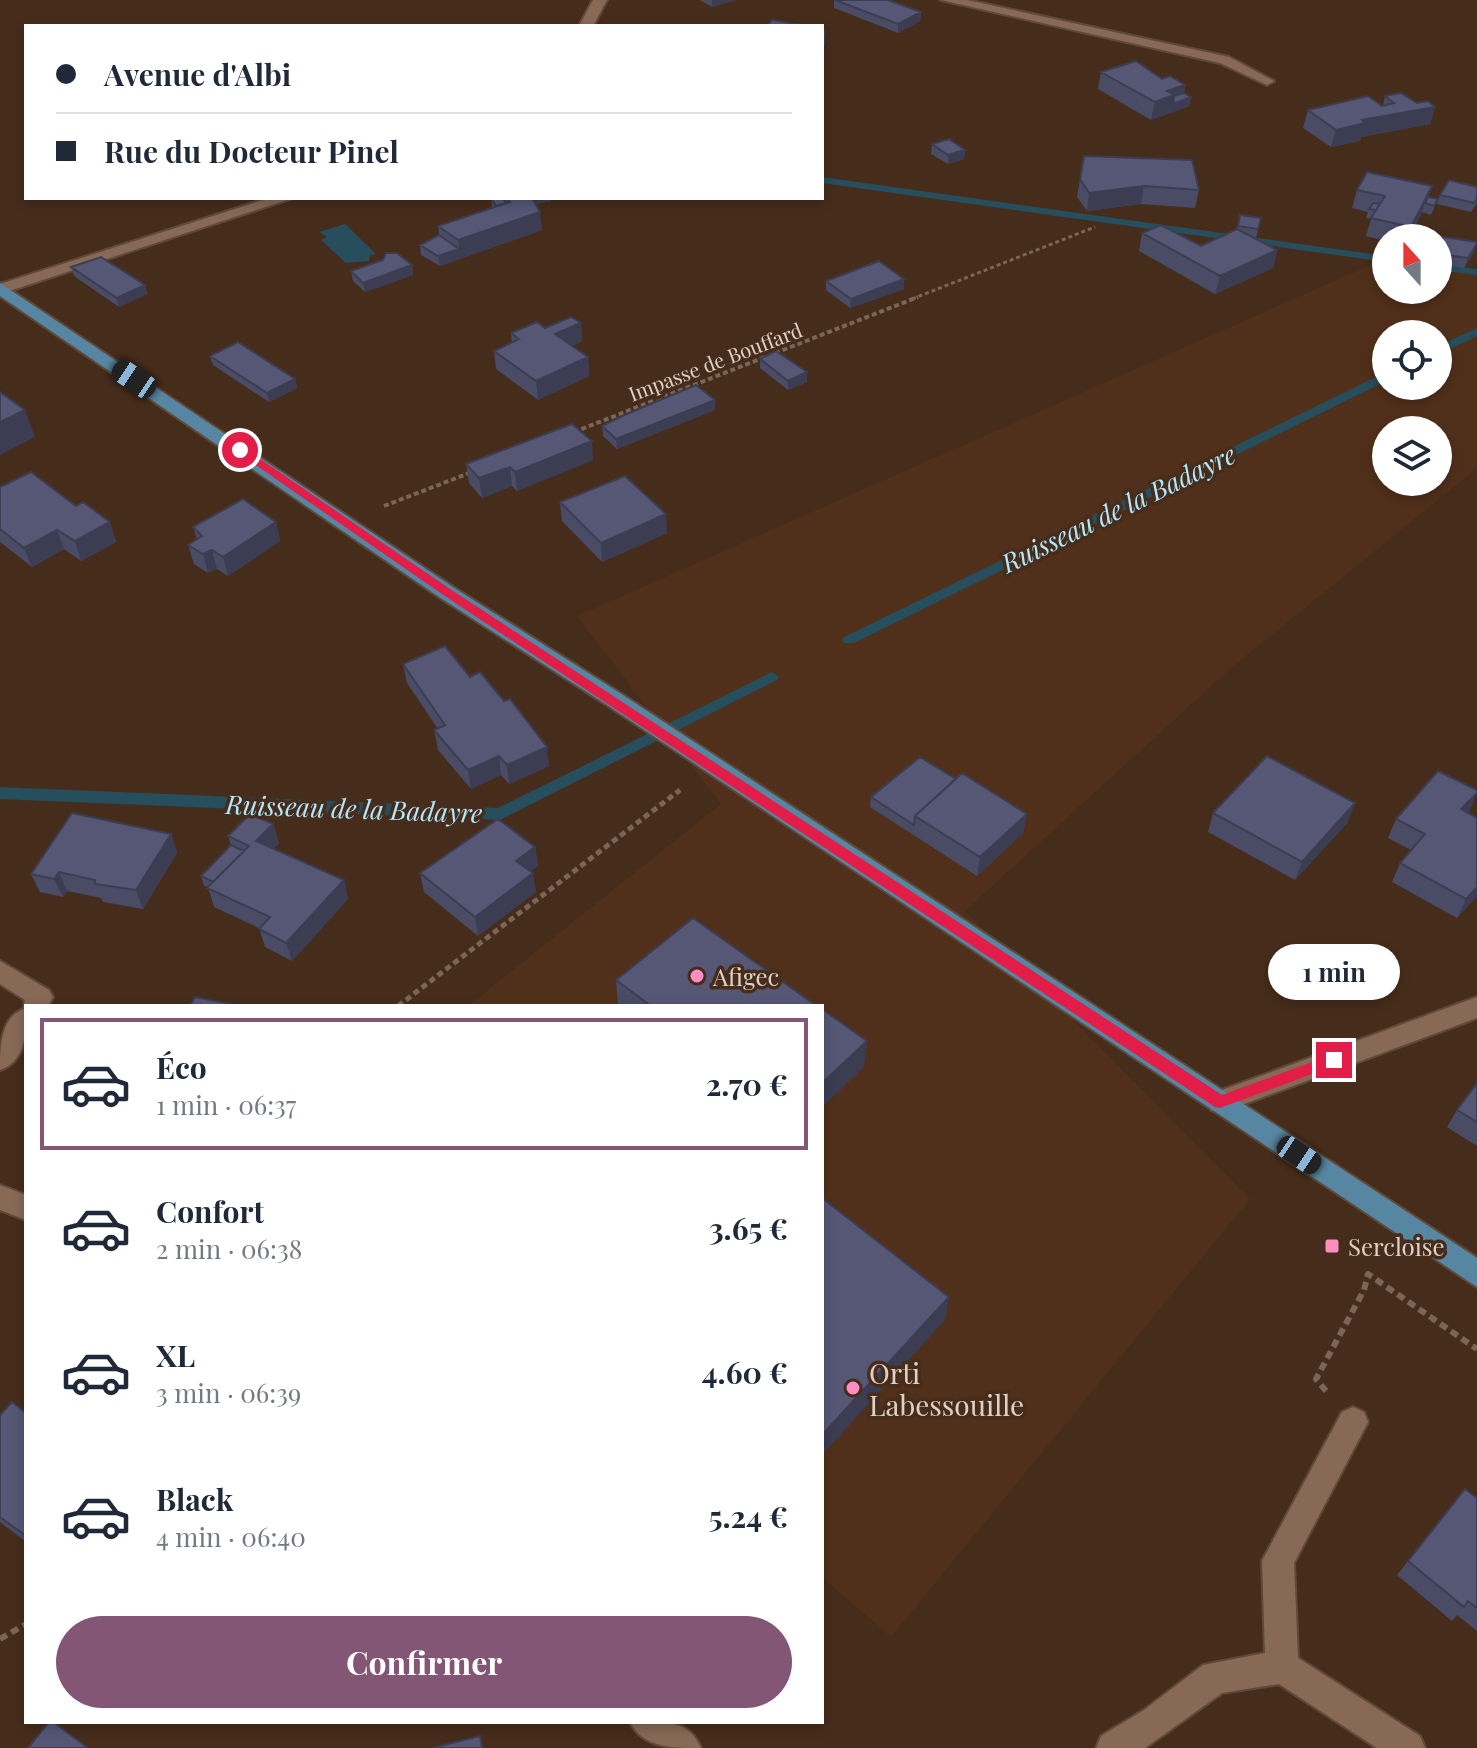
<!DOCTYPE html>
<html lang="fr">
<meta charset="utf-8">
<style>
:root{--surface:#fff;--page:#f6f6f7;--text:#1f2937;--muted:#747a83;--line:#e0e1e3;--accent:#835675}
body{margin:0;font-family:"Playfair Display",serif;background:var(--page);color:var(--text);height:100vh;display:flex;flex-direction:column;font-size:30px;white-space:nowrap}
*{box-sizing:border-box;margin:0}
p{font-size:26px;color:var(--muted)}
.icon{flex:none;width:44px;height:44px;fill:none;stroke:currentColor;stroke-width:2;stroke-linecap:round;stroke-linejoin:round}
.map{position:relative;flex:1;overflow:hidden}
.drawer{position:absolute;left:24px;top:1004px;width:800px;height:720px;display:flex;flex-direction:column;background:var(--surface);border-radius:0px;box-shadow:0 4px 12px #0003}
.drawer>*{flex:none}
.top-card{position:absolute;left:24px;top:24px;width:800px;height:176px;border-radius:0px;box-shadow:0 4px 12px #0003;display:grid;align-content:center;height:176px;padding:0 32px;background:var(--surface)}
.needle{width:52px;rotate:339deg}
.buttons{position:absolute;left:1372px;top:224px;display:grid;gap:16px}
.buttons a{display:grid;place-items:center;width:80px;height:80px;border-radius:50%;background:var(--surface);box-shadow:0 4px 12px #0003;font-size:40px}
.end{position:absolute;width:36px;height:36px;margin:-18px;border:10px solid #e11d48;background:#fff;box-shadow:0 0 0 4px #fff}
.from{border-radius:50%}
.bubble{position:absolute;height:56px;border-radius:28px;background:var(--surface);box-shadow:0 4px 12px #0003;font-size:26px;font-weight:700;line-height:56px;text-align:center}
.car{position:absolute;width:24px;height:48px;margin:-24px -12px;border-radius:10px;box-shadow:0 0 6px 2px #0007;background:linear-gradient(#222 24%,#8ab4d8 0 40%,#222 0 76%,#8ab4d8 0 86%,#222 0)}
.top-card b{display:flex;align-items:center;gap:28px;height:76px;font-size:30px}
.top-card b+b{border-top:2px solid var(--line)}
.top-card i{width:20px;height:20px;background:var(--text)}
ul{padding:14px 0 0;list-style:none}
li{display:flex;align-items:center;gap:24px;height:132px;margin:0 16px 12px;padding:0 16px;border:4px solid transparent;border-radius:0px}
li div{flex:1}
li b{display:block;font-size:30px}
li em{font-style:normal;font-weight:700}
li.active{border-color:var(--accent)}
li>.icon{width:72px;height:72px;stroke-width:1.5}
.cta{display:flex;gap:16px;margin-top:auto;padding:16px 32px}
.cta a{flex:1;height:92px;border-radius:48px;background:var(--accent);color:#fff;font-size:32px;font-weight:700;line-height:92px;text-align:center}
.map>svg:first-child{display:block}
</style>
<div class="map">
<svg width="1477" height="1748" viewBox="0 0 1477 1748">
<rect width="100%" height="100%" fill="#462c1b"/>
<path fill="#50301a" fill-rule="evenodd" d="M 1373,264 L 1386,265 L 1386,290 L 1438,290 L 1438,269 L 1477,273 L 1477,468 L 1231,668 L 965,911 L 1250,1199 L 891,1637 L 822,1577 L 822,1006 L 468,1006 L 721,804 L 577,616 ZM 1386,334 L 1438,334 L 1438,386 L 1386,386 ZM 1386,430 L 1438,430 L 1438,482 L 1386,482 Z"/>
<path fill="#264e5c" d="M 345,224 L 376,254 L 370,255 L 369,261 L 346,263 L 321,240 L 327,237 L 319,232 Z"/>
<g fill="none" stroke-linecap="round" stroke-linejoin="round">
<path fill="#264e5c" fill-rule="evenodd" d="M 822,177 L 1386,256 L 1386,262 L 822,183 Z
M 1438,264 L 1477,269 L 1477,275 L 1438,270 Z
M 1477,328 L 1477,336 L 1438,355 L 1438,346 Z
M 1386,372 L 1386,381 L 854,643 L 844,643 L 842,640 L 844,637 Z
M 772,672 L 779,677 L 777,680 L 500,820 L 0,799 L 0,787 L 498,808 Z"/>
<g stroke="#5f493a" stroke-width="4">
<path id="minor" d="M 593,0 L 607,0 L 593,26 L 579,26 Z
M 941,0 L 967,0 L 1229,57 L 1274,81 L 1267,85 L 1220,63 Z
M 269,198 L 293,198 L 0,294 L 0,284 Z
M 0,961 L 49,990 L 53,997 L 48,1006 L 26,1006 C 26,1030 27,1061 0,1070 C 0,1049 0,1017 24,1009 L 25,1000 L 0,984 Z
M 1477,997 L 1477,1018 L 1220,1113 L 1211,1110 L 1207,1102 L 1211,1094 Z
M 0,1185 L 26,1195 L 26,1220 L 0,1210 Z
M 1353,1407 L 1364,1412 L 1368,1422 L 1294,1563 L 1298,1658 L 1420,1736 L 1425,1748 L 1377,1748 L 1279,1684 L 1222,1693 L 1145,1748 L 1096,1748 L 1101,1736 L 1144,1710 L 1203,1665 L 1265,1653 L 1262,1561 L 1342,1412 Z
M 630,1722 C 659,1722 688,1717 701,1748 C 672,1748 643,1748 630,1722 Z"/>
</g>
<g stroke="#5f493a" stroke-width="4">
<path id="major" d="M 0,283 L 453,587 L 623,695 L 1477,1258 L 1477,1287 L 607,705 L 439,597 L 0,296 Z"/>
</g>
<path stroke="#7b6556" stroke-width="3" stroke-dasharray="4 3" stroke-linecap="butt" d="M 912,299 L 1095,227"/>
<path stroke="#7b6556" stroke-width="4" stroke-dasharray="5 3" stroke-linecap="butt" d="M 574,432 L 918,297
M 384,506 L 472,472"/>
<path stroke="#7b6556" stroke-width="5" stroke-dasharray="6 4" stroke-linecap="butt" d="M 398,1006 L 680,790"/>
<path stroke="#7b6556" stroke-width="6" stroke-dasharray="8 5" stroke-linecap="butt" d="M 1326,1391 L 1316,1379 L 1364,1290 L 1368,1274 L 1477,1349
M 0,1639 L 26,1624"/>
<use href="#minor" fill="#876956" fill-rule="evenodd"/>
<use href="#major" fill="#5786a2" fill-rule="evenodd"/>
</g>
<path fill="#4a4b65" d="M 700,0 L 736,0 L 712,7 Z
M 834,0 L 921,12 L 920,21 L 898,33 L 834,8 Z
M 1101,72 L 1162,79 L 1185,85 L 1184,93 L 1191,97 L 1189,106 L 1151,120 L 1098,89 Z
M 1385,96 L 1435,107 L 1430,124 L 1361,137 L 1360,141 L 1331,147 L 1303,128 L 1308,110 L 1381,105 L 1383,105 Z
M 932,144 L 965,150 L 964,159 L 948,164 L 931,154 Z
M 1084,156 L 1199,190 L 1195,208 L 1141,204 L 1087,211 L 1077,197 Z
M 1477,187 L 1477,203 L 1471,212 L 1437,204 L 1440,195 Z
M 1357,190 L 1429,197 L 1438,199 L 1431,215 L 1422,212 L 1409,238 L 1386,238 L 1386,241 L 1366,236 L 1371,219 L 1366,218 L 1368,212 L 1352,208 Z
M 491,198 L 551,198 L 551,201 L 536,204 L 542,230 L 440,266 L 421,255 L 420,245 L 439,235 L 438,226 L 492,208 Z
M 1240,215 L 1261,218 L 1256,238 L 1277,250 L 1273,268 L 1215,294 L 1139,251 L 1142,233 L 1201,246 L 1237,229 Z
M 1438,238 L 1474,252 L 1464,268 L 1438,264 Z
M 71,267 L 145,285 L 147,294 L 119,307 L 74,276 Z
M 351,271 L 413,275 L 365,292 L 353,281 Z
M 826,281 L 904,289 L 850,308 L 826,290 Z
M 581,323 L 582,341 L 572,346 L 588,357 L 589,376 L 538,400 L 496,369 L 494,351 L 512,343 L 511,333 Z
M 210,356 L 295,379 L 297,388 L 269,402 L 213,365 Z
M 760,359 L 807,382 L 788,390 L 760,368 Z
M 715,410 L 617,449 L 603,436 L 602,426 Z
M 593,460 L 517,491 L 512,486 L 482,498 L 469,483 L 466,464 Z
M 0,487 L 76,506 L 110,522 L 116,542 L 81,561 L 64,549 L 32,567 L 0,542 Z
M 560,502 L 667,533 L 602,562 L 562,521 Z
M 276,522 L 280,541 L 228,576 L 217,569 L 208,573 L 194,564 L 188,545 L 197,539 L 193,527 Z
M 403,664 L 470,677 L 549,766 L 509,784 L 501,775 L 471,789 L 438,750 L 434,730 L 438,729 L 407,683 Z
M 956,779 L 1027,814 L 1023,833 L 977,876 L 870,807 L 871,797 Z
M 1470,810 L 1468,813 L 1477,818 L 1477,896 L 1457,918 L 1392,882 L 1400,863 L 1411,850 L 1388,838 L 1396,819 Z
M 1213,813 L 1348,822 L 1295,880 L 1208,832 Z
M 273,824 L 279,843 L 273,849 L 344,880 L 348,899 L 292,961 L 265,947 L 259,928 L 214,907 L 208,887 L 204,886 L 201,876 L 231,845 L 228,836 Z
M 171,834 L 177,853 L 143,909 L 103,902 L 101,898 L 67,891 L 63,897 L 40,892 L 31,874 Z
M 535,847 L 538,866 L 531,871 L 536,892 L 478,936 L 424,892 L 420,873 Z
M 616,980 L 817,1006 L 618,1006 Z
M 1477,1083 L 1477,1146 L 1447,1127 L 1457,1110 Z
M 26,1413 L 26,1542 L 0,1522 L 0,1415 Z
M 1465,1489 L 1477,1498 L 1477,1631 L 1457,1615 L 1452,1621 L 1397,1575 Z"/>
<path fill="#3c3d52" d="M 712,0 L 736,0 L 712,7 Z
M 921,12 L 920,21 L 898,33 L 898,24 Z
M 826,29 L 825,46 L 822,49 L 822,33 Z
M 1185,85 L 1182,100 L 1191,97 L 1189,106 L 1171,113 L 1173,104 L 1171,113 L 1151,120 L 1155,102 L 1167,91 Z
M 1435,107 L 1430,124 L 1361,137 L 1360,141 L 1331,147 L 1336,130 L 1362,120 Z
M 965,150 L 964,159 L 948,164 L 948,155 Z
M 1144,186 L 1141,204 L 1087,211 L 1089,193 Z
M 1432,186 L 1426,204 L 1425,203 L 1422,212 L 1409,238 L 1407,238 L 1411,227 Z
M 527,198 L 551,198 L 551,201 L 528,206 Z
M 540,212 L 542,230 L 440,266 L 438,256 L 459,249 L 458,240 Z
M 1477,243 L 1474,252 L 1464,268 L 1468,258 Z
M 1277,250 L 1273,268 L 1215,294 L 1220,276 Z
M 412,265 L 413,275 L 365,292 L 363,283 Z
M 904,279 L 904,289 L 850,308 L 851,299 Z
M 145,285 L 147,294 L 119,307 L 117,298 Z
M 581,323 L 582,341 L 557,353 L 555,334 Z
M 588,357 L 589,376 L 538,400 L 536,381 Z
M 807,372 L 807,382 L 788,390 L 788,381 Z
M 295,379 L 297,388 L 269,402 L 267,393 Z
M 715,400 L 715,410 L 617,449 L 616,439 Z
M 25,410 L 35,437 L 0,455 L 0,422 Z
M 592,441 L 593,460 L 517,491 L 515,472 Z
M 510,467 L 512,486 L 482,498 L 479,478 Z
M 666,514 L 667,533 L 602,562 L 601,543 Z
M 110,522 L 116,542 L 81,561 L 75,541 Z
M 276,522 L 280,541 L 228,576 L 223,557 Z
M 57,530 L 64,549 L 32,567 L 24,548 Z
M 212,550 L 217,569 L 208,573 L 203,554 Z
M 547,747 L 549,766 L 509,784 L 507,765 Z
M 499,756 L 501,775 L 471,789 L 468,770 Z
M 1477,793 L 1470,810 L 1452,828 L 1461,809 Z
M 1355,803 L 1348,822 L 1295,880 L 1302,862 Z
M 1027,814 L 1023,833 L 977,876 L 980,857 Z
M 273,824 L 279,843 L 262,860 L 256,841 Z
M 171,834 L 177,853 L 143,909 L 136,890 Z
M 535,847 L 538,866 L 519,880 L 516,861 Z
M 59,872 L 67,891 L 63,897 L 54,879 Z
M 533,873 L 536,892 L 478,936 L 475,917 Z
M 344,880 L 348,899 L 292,961 L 286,943 Z
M 1477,887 L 1477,896 L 1457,918 L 1466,899 Z
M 867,1041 L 864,1067 L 822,1107 L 822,1083 Z
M 949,1297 L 945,1320 L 822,1455 L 822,1435 Z"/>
<path fill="#565775" stroke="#3c3d52" stroke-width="2" d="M 835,0 L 888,0 L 921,12 L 898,24 Z
M 772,20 L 808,26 L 767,26 Z
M 1136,61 L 1162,79 L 1170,76 L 1185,85 L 1167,91 L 1174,95 L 1155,102 L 1101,72 Z
M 1184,93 L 1191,97 L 1173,104 L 1174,96 Z
M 1401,93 L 1417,103 L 1428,101 L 1435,107 L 1362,120 L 1365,123 L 1336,130 L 1308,110 L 1368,96 L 1382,106 L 1394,103 L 1385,96 Z
M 949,139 L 965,150 L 948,155 L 932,144 Z
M 1084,156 L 1192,160 L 1199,190 L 1144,186 L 1089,193 L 1080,179 Z
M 1367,172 L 1432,186 L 1411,227 L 1371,218 L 1385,196 L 1357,190 Z
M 1449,180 L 1477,187 L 1477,199 L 1474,203 L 1440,195 Z
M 1428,197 L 1438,199 L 1434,206 L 1425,203 Z
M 491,198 L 503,198 L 506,203 L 496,206 Z
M 507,198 L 532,198 L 540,212 L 458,240 L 438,226 L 510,202 Z
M 1373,203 L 1380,204 L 1376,210 L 1369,209 Z
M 1240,215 L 1261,218 L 1258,229 L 1238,226 Z
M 1161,225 L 1201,246 L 1237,229 L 1277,250 L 1220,276 L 1142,233 Z
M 439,235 L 459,249 L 438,256 L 420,245 Z
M 1429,235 L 1477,242 L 1477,243 L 1468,258 L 1438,254 L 1438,238 L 1427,238 Z
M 386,253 L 397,253 L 412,265 L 363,283 L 351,271 L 383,260 Z
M 101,257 L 145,285 L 117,298 L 71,267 Z
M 879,261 L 904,279 L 851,299 L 826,281 Z
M 571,317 L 581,323 L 555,334 L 588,357 L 536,381 L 494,351 L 519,339 L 511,333 L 537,322 L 545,328 Z
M 238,342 L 295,379 L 267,393 L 210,356 Z
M 776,351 L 807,372 L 788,381 L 760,359 Z
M 696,385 L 715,400 L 616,439 L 602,426 L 622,416 Z
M 0,392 L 25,410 L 0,422 Z
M 572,424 L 592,441 L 515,472 L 510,467 L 479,478 L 466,464 Z
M 31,472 L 76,506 L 83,502 L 110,522 L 75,541 L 57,530 L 24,548 L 0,529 L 0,487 Z
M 625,476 L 666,514 L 601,543 L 560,502 Z
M 243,499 L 276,522 L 223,557 L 212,550 L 203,554 L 188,545 L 202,536 L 193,527 Z
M 445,646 L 470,677 L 480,672 L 504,701 L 510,699 L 547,747 L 507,765 L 499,756 L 468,770 L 434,730 L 445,725 L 403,664 Z
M 1267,756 L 1355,803 L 1302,862 L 1213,813 Z
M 920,757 L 956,779 L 915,816 L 914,825 L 871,797 Z
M 1438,771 L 1477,790 L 1477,793 L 1461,809 L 1477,818 L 1477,887 L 1466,899 L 1400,863 L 1425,834 L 1396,819 Z
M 962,773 L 1027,814 L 980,857 L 915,816 Z
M 72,813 L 171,834 L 136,890 L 95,884 L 95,880 L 59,872 L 54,879 L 31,874 Z
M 250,814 L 273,824 L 256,841 L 344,880 L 286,943 L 259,929 L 270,917 L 207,888 L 249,846 L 228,836 Z
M 498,819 L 535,847 L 516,861 L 533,873 L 475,917 L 420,873 Z
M 231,845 L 244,851 L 213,882 L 201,876 Z
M 693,918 L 817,1006 L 651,1006 L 616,980 Z
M 195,997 L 240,1006 L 190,1006 Z
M 822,1009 L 867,1041 L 822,1083 Z
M 1477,1083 L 1477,1122 L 1457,1110 Z
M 822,1198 L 949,1297 L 822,1435 Z
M 12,1402 L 26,1413 L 26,1536 L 0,1517 L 0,1415 Z
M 1465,1489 L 1477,1498 L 1477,1608 L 1468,1601 L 1464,1607 L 1408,1561 Z
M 49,1722 L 53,1722 L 88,1748 L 28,1748 Z
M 480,1736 L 482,1748 L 432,1748 Z"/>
<path fill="#e11d48" d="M 237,448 L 244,448 L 450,589 L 1222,1095 L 1334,1054 L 1342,1060 L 1339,1064 L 1220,1108 L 1215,1107 L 442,594 L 237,452 Z"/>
<g fill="#fd8ec0" stroke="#462c1b" stroke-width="3">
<circle cx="697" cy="976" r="8"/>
<rect x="1324" y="1238" width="16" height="16" rx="4"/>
<circle cx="853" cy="1388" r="8"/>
</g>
<g text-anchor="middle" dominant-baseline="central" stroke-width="7" stroke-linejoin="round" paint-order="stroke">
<g font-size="20" fill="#e1d0c5" stroke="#462c1b">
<text transform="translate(715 361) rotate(-21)">Impasse de Bouffard</text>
</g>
<g font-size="24" fill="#e1d0c5" stroke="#462c1b" text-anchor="start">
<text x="713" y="976">Afigec</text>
<text x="1348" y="1246">Sercloise</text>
</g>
<g font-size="26" font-style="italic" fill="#b0e8fe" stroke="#462c1b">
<text transform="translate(1118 508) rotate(-26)">Ruisseau de la Badayre</text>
<text transform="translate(354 808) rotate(2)">Ruisseau de la Badayre</text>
</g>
<g font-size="28" fill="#e1d0c5" stroke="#462c1b" text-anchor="start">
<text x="869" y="1372">Orti<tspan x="869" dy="32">Labessouille</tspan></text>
</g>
</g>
</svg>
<div class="buttons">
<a><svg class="needle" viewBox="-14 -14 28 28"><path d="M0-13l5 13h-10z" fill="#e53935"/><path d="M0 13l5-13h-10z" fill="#747a83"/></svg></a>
<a><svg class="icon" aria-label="locate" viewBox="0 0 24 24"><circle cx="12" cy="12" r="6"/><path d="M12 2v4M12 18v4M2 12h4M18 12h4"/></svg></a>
<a><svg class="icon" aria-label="layers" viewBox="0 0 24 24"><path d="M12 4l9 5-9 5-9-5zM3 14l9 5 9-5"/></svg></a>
</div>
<i class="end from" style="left:240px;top:450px"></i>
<i class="end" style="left:1334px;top:1060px"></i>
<div class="bubble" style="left:1268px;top:944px;width:132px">1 min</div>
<i class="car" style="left:134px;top:379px;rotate:304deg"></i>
<i class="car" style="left:1299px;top:1155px;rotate:124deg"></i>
<div class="top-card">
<b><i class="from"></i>Avenue d'Albi</b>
<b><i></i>Rue du Docteur Pinel</b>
</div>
<section class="drawer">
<ul>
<li class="active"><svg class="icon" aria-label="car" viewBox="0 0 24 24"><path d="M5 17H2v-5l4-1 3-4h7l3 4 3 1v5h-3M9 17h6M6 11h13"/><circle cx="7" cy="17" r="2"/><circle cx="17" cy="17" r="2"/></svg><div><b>Éco</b><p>1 min · 06:37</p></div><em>2.70 €</em></li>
<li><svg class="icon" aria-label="car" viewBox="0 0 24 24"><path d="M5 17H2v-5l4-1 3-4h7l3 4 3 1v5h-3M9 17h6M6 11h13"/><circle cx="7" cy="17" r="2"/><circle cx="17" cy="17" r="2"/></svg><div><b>Confort</b><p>2 min · 06:38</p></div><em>3.65 €</em></li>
<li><svg class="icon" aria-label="car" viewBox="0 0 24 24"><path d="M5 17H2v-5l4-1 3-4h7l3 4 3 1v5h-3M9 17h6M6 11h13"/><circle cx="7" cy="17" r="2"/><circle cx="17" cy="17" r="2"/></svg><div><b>XL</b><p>3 min · 06:39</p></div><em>4.60 €</em></li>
<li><svg class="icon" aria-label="car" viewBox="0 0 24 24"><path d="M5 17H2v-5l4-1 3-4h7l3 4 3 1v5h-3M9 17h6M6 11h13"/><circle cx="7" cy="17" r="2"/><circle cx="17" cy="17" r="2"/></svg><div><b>Black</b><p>4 min · 06:40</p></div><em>5.24 €</em></li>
</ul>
<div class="cta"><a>Confirmer</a></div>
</section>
</div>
